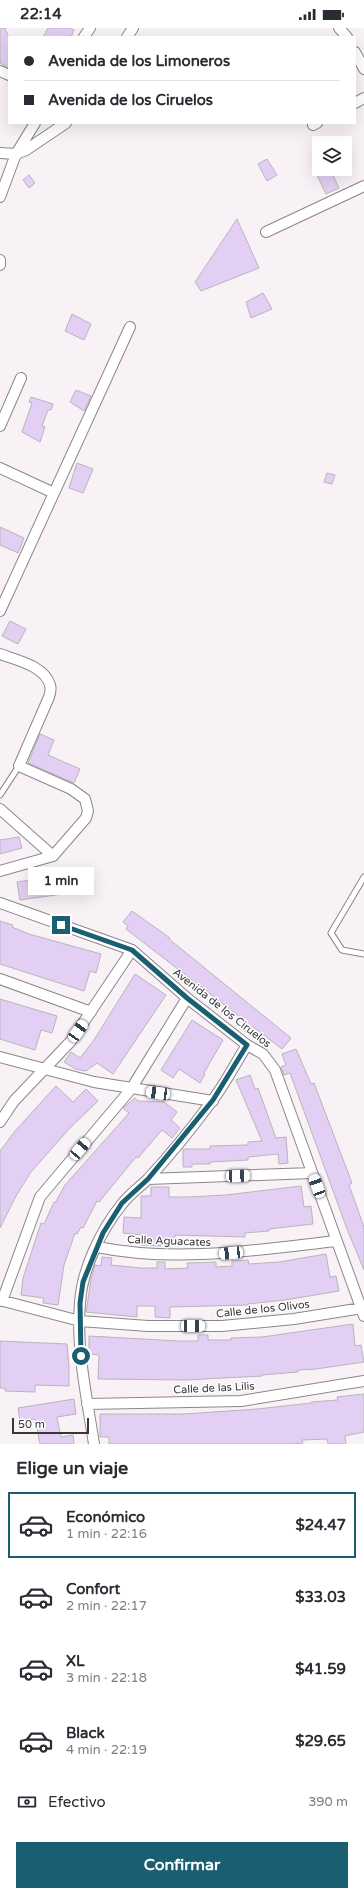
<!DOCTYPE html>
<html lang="es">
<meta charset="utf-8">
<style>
:root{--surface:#fff;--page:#f7f7f7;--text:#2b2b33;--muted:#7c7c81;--line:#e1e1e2;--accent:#1a5f71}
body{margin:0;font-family:"Varela Round",sans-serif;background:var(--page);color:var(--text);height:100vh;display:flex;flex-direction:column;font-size:15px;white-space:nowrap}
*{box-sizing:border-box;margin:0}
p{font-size:13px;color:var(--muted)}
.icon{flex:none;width:22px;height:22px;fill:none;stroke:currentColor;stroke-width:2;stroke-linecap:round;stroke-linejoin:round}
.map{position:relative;height:1416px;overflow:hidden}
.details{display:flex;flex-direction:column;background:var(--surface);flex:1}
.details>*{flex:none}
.top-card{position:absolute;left:8px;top:8px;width:348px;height:88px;border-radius:0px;box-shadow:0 4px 16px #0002;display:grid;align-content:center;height:88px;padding:0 16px;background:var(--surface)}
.fabs{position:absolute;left:312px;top:108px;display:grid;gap:8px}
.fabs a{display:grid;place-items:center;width:40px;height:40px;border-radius:0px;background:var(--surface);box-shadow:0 4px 16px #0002;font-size:20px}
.scale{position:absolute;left:12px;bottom:10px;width:77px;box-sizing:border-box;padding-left:4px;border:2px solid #383638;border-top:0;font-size:11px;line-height:14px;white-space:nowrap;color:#383638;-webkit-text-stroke:3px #fff;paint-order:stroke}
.end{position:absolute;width:18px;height:18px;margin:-9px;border:5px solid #1a5f71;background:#fff;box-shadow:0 0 0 2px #fff}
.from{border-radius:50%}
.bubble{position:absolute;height:28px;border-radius:0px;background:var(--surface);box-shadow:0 4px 16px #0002;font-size:13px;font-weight:700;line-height:28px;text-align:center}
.car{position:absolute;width:12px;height:24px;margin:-12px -6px;border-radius:5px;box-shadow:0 0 3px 1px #0007;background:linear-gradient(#fff 24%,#345 0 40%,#fff 0 76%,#345 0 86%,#fff 0)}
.top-card b{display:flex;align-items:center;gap:14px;height:38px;font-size:15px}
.top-card b+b{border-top:1px solid var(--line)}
.top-card i{width:10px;height:10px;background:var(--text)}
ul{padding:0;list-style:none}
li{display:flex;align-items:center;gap:12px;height:66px;margin:0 8px 6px;padding:0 8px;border:2px solid transparent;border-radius:0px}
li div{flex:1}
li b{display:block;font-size:15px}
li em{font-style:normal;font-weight:700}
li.selected{border-color:var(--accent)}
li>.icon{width:36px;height:36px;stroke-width:1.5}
h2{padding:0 16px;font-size:18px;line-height:48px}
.pay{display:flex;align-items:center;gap:10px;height:44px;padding:0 16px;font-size:15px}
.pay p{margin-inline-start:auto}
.button{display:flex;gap:8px;margin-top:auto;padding:8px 16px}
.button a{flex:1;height:46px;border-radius:0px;background:var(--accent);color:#fff;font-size:16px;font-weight:700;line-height:46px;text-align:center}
.status{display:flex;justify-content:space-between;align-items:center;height:28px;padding:0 20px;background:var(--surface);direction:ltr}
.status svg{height:11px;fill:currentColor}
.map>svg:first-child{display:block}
</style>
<div class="status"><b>22:14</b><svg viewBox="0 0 49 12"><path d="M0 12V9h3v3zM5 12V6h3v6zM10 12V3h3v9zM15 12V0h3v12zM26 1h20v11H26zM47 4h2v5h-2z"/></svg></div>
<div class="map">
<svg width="364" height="1416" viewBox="0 0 364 1416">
<rect width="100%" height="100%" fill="#f8f2f7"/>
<path fill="#e2cff3" stroke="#b8b5bb" d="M 0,0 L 5,0 L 9,10 L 9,40 L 0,35 Z
M 48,0 L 69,0 L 74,2 L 71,9 L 43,9 Z
M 267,131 L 277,147 L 267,153 L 258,136 Z
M 323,141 L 330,141 L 339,160 L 326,166 L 316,145 Z
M 29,147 L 35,155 L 29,160 L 23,152 Z
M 237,191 L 259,240 L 201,263 L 195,254 Z
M 263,265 L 272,281 L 251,290 L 246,274 Z
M 72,286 L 91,296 L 84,312 L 65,303 Z
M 76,362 L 91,368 L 84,383 L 70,374 Z
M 31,369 L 53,376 L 51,382 L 48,382 L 42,398 L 45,399 L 40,414 L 22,404 L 32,375 L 29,374 Z
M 77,435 L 93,441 L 83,465 L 69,460 Z
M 327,445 L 335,447 L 332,456 L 324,454 Z
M 0,499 L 24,510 L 18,525 L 0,517 Z
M 10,593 L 26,601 L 18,616 L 2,608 Z
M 40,706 L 54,712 L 48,727 L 80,741 L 74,755 L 28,735 Z
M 19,809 L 22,820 L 0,826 L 0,812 Z
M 73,846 L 77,864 L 20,872 L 17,854 Z
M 132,883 L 170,910 L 169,911 L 291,1010 L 282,1021 L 252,998 L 247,1005 L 240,1000 L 245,993 L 126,901 L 128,898 L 123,894 Z
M 0,893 L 13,897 L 12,899 L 29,906 L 101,926 L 96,945 L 90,943 L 84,963 L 0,936 Z
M 135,946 L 166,967 L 113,1046 L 97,1035 L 86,1043 L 75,1041 L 64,1034 L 71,1024 L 80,1030 L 94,1012 Z
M 0,971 L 57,988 L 52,1005 L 41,1002 L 35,1022 L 0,1011 Z
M 192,992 L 223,1012 L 204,1045 L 205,1046 L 200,1055 L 179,1041 L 173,1050 L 161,1042 Z
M 296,1021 L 311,1056 L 314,1055 L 352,1155 L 349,1157 L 364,1199 L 364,1242 L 347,1201 L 290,1045 L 284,1047 L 281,1039 L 286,1037 L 282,1026 Z
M 250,1047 L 255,1061 L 258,1060 L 276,1110 L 286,1109 L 288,1135 L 279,1136 L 278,1126 L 248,1129 L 248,1132 L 210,1134 L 210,1136 L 192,1136 L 192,1139 L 183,1139 L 183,1121 L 210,1121 L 210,1118 L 248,1117 L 248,1114 L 262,1113 L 236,1052 Z
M 56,1058 L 73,1074 L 86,1061 L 98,1073 L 69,1101 L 31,1144 L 16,1168 L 0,1200 L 0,1123 L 15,1103 Z
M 135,1070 L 138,1073 L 164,1074 L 177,1084 L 171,1092 L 180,1100 L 172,1110 L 162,1102 L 138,1130 L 136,1129 L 99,1174 L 97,1173 L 83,1200 L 81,1199 L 77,1206 L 75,1205 L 64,1237 L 58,1277 L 43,1275 L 44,1270 L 21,1267 L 23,1250 L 41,1195 L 44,1196 L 54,1174 L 55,1175 L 65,1157 L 129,1085 L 123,1080 Z
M 301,1158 L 304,1179 L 311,1178 L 313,1196 L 269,1201 L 269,1203 L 245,1205 L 245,1209 L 175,1207 L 175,1216 L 161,1216 L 161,1218 L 141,1217 L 142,1207 L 123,1205 L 124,1189 L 141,1190 L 141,1168 L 151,1168 L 151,1159 L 169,1159 L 169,1169 L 188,1169 L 226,1167 Z
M 326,1226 L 330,1249 L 336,1248 L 339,1263 L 285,1272 L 248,1276 L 248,1277 L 170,1279 L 170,1290 L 155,1289 L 155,1278 L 137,1278 L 137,1289 L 86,1284 L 91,1251 L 95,1237 L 101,1238 L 102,1229 L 112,1230 L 111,1237 L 141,1240 L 157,1240 L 157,1234 L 165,1234 L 165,1241 L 188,1240 L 187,1235 L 216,1234 L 216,1239 L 232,1238 L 232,1233 L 248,1232 L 249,1236 L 279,1234 Z
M 353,1296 L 355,1318 L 361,1317 L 364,1334 L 316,1341 L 298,1342 L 298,1344 L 262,1347 L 262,1348 L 186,1352 L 98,1351 L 99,1327 L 89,1326 L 89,1308 L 179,1313 L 198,1313 L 198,1307 L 208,1307 L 208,1312 L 231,1312 L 231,1310 L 262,1309 Z
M 0,1313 L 67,1316 L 69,1339 L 69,1358 L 35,1357 L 35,1364 L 5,1363 L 5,1360 L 0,1360 Z
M 364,1366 L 364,1404 L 345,1408 L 346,1416 L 328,1416 L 327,1411 L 302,1412 L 303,1415 L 290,1416 L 109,1416 L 109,1409 L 100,1409 L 100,1386 L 184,1386 L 257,1381 L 311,1375 L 311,1374 L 338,1372 L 337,1369 Z
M 74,1371 L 76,1386 L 57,1389 L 61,1409 L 73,1407 L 74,1416 L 40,1416 L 35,1391 L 20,1393 L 18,1380 Z"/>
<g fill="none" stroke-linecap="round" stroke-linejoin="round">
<g stroke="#8c868b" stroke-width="7">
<path id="lane" d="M 0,767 L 19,738
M 364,849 L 331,905 L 342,922 L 364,926"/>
</g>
<g stroke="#8c868b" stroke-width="12">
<path id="street" d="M 339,0 L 347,9
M 84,9 L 90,0
M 127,9 L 133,0
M 355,24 L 364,41
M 0,43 L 9,47
M 355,75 L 364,70
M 313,97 L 317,95
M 0,125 L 16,126 L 26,122 L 66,95
M 0,169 L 16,126 L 35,95
M 266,204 L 364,158
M 0,232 L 0,237
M 0,398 L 21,350
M 0,440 L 54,465
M 0,583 L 130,299
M 0,626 C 16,632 45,638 50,657 C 51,660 50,666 49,669 L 19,738 L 71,761 L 85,771 L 88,783 L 86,790 L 53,828 L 0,843
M 0,781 L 53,828
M 0,875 L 132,922 L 187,970 L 247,1017 L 263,1026 L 275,1042 L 364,1288
M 0,951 L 91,984
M 0,1029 L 94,1054 L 213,1073
M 0,1094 L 14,1073 L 71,1013 L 132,922
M 148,1151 L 312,1145
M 97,1219 C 176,1235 257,1222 336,1213
M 0,1272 L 80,1293 L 148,1298 L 222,1298 L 294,1291 L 362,1280
M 2,1273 L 40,1169 L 131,1061 L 187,970
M 87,1376 L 241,1373 L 364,1353
M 94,1416 C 87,1370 76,1321 80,1275 C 82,1241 101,1202 122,1176 C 130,1166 140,1159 148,1151 C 171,1126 192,1100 212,1073 C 225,1056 235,1036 247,1017"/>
</g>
<use href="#lane" stroke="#fff" stroke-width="5"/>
<use href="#street" stroke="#fff" stroke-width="10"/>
</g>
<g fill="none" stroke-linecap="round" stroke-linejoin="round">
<path stroke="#1a5f71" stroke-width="5" d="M 61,897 L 132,922 L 187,970 L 247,1017 L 213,1072 L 148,1151 L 122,1175 L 103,1205 L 83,1254 L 80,1275 L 81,1328"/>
</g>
<g text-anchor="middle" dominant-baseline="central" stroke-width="3" stroke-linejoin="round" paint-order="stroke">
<g font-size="11" fill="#383638" stroke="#fff">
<text transform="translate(222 980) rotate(38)">Avenida de los Ciruelos</text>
<text transform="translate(169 1213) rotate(2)">Calle Aguacates</text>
<text transform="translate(263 1281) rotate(-6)">Calle de los Olivos</text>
<text transform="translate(214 1360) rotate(-3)">Calle de las Lilis</text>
</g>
</g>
</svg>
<div class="fabs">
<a><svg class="icon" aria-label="layers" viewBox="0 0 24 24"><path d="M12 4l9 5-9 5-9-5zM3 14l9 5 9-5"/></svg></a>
</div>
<div class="scale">50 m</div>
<i class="end from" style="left:81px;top:1328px"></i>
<i class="end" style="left:61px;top:897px"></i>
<div class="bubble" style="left:28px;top:839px;width:66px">1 min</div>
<i class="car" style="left:78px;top:1003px;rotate:35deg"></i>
<i class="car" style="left:158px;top:1065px;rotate:278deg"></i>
<i class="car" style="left:80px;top:1121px;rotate:40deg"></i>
<i class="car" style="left:238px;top:1148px;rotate:88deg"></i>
<i class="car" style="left:317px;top:1158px;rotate:340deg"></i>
<i class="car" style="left:231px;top:1225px;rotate:264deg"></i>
<i class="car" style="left:193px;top:1298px;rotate:90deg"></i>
<div class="top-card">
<b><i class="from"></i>Avenida de los Limoneros</b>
<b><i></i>Avenida de los Ciruelos</b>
</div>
</div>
<section class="details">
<h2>Elige un viaje</h2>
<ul>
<li class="selected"><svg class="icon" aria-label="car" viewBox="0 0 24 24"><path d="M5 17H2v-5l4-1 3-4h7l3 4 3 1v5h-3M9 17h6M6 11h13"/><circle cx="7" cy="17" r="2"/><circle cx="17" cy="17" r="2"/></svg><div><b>Económico</b><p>1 min · 22:16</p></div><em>$24.47</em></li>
<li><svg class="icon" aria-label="car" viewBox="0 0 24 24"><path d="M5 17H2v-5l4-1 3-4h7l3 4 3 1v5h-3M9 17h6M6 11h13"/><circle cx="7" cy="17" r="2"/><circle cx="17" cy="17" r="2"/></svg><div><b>Confort</b><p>2 min · 22:17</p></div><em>$33.03</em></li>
<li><svg class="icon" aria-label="car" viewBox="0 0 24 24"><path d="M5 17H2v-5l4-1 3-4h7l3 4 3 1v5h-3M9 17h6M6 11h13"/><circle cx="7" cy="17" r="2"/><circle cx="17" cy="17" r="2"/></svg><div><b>XL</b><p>3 min · 22:18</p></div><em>$41.59</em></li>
<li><svg class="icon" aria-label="car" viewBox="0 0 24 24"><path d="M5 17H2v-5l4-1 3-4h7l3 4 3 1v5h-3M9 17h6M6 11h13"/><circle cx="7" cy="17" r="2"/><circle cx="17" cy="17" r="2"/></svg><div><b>Black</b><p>4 min · 22:19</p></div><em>$29.65</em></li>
</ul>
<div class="pay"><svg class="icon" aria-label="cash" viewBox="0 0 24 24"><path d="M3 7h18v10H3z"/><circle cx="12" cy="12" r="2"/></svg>Efectivo<p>390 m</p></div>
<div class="button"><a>Confirmar</a></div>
</section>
